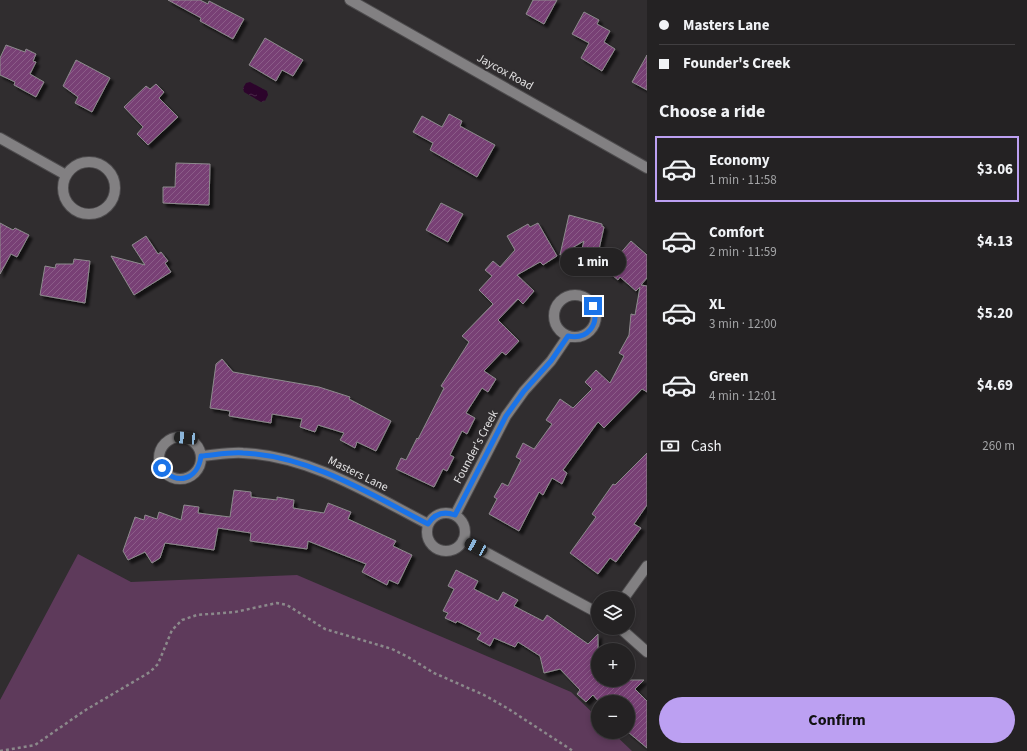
<!DOCTYPE html>
<meta charset="utf-8">
<style>
:root{--surface:#242223;--page:#2c2a2b;--text:#f1f3f6;--muted:#a3a4a6;--line:#413f41;--accent:#bca0f2}
body{margin:0;font-family:"Source Sans 3",sans-serif;background:var(--page);color:var(--text);height:100vh;display:flex;flex-direction:column;font-size:15px;white-space:nowrap}
*{box-sizing:border-box;margin:0}
p{font-size:13px;color:var(--muted)}
.icon{flex:none;width:22px;height:22px;fill:none;stroke:currentColor;stroke-width:2;stroke-linecap:round;stroke-linejoin:round}
.map{position:relative;flex:1;overflow:hidden}
.panel{display:flex;flex-direction:column;background:var(--surface);width:380px}
.panel>*{flex:none}
.guide{display:grid;align-content:center;height:88px;padding:0 12px;background:var(--surface)}
.controls{position:absolute;left:591px;top:591px;display:grid;gap:8px}
.controls a{display:grid;place-items:center;width:44px;height:44px;border-radius:50%;background:var(--surface);box-shadow:0 2px 6px #0003,0 0 0 1px var(--line);font-size:20px}
.end{position:absolute;width:18px;height:18px;margin:-9px;border:5px solid #1a73e8;background:#fff;box-shadow:0 0 0 2px #fff}
.from{border-radius:50%}
.bubble{position:absolute;height:28px;border-radius:14px;background:var(--surface);box-shadow:0 2px 6px #0003,0 0 0 1px var(--line);font-size:13px;font-weight:700;line-height:28px;text-align:center}
.car{position:absolute;width:12px;height:24px;margin:-12px -6px;border-radius:5px;box-shadow:0 0 3px 1px #0007;background:linear-gradient(#222 24%,#8ab4d8 0 40%,#222 0 76%,#8ab4d8 0 86%,#222 0)}
.guide b{display:flex;align-items:center;gap:14px;height:38px;font-size:15px}
.guide b+b{border-top:1px solid var(--line)}
.guide i{width:10px;height:10px;background:var(--text)}
ul{padding:0;list-style:none}
li{display:flex;align-items:center;gap:12px;height:66px;margin:0 8px 6px;padding:0 4px;border:2px solid transparent;border-radius:0px}
li div{flex:1}
li b{display:block;font-size:15px}
li em{font-style:normal;font-weight:700}
li.active{border-color:var(--accent)}
li>.icon{width:36px;height:36px;stroke-width:1.5}
h2{padding:0 12px;font-size:18px;line-height:48px}
.pay{display:flex;align-items:center;gap:10px;height:44px;padding:0 12px;font-size:15px}
.pay p{margin-inline-start:auto}
.button{display:flex;gap:8px;margin-top:auto;padding:8px 12px}
.button a{flex:1;height:46px;border-radius:24px;background:var(--accent);color:#111;font-size:16px;font-weight:700;line-height:46px;text-align:center}
main{display:flex;flex:1;min-height:0}
.map>svg:first-child{display:block}
</style>
<main>
<div class="map">
<svg width="647" height="751" viewBox="0 0 647 751">
<defs>
<pattern id="water-ripples" width="26" height="14" patternUnits="userSpaceOnUse"><rect width="26" height="14" fill="#2c042b"/><path d="M2 4q2-2 4 0t4 0M15 11q2-2 4 0t4 0" fill="none" stroke="#4a2849"/></pattern>
<pattern id="building-hatch" width="6" height="6" patternUnits="userSpaceOnUse"><rect width="6" height="6" fill="#784075"/><path d="M-1 1l2-2M0 6l6-6M5 7l2-2" fill="none" stroke="#8b5b88"/></pattern>
<filter id="shadow"><feDropShadow dx="3.5" dy="3.5" stdDeviation="1" flood-color="#0009"/></filter>
</defs>
<rect width="100%" height="100%" fill="#302d2f"/>
<path fill="#5e3a5b" d="M 78,554 L 131,582 L 297,575 L 571,692 L 598,718 L 598,732 L 612,732 L 632,751 L 0,751 L 0,700 Z"/>
<path fill="url(#water-ripples)" d="M 250,82 L 267,91 L 268,95 L 265,101 L 261,102 L 244,92 L 243,88 L 246,83 Z"/>
<path fill="url(#building-hatch)" stroke="#8d8b8d" filter="url(#shadow)" d="M 168,0 L 200,0 L 208,4 L 209,1 L 244,19 L 233,39 L 200,21 L 201,18 Z
M 533,0 L 557,0 L 544,24 L 526,14 Z
M 584,12 L 599,20 L 597,24 L 610,31 L 604,42 L 615,49 L 602,71 L 581,58 L 589,43 L 572,34 Z
M 265,38 L 303,60 L 293,76 L 282,70 L 276,81 L 249,65 Z
M 6,45 L 25,52 L 26,49 L 36,54 L 33,61 L 36,62 L 30,74 L 44,82 L 36,97 L 14,85 L 15,82 L 0,75 L 0,58 Z
M 647,55 L 647,90 L 632,82 Z
M 76,60 L 110,78 L 92,112 L 75,103 L 78,97 L 63,86 Z
M 156,84 L 164,92 L 159,98 L 178,117 L 148,145 L 137,134 L 143,127 L 124,107 L 146,86 L 150,89 Z
M 449,114 L 462,121 L 460,126 L 495,145 L 477,177 L 430,150 L 433,143 L 413,132 L 422,116 L 442,127 Z
M 176,163 L 210,164 L 209,205 L 163,203 L 163,187 L 175,187 Z
M 441,203 L 463,214 L 448,242 L 426,230 Z
M 569,215 L 602,224 L 602,226 L 604,227 L 595,267 L 578,263 L 584,241 L 560,255 Z
M 0,223 L 13,230 L 15,228 L 29,235 L 17,257 L 11,254 L 0,274 Z
M 538,223 L 557,256 L 543,265 L 540,262 L 517,275 L 534,291 L 523,304 L 518,299 L 498,320 L 519,341 L 506,355 L 502,352 L 484,371 L 496,379 L 488,392 L 482,388 L 466,413 L 475,418 L 467,434 L 462,431 L 450,455 L 454,457 L 447,471 L 443,469 L 434,487 L 396,469 L 401,458 L 406,460 L 417,438 L 418,439 L 444,388 L 441,386 L 469,342 L 462,336 L 493,304 L 479,290 L 492,276 L 485,270 L 493,261 L 500,267 L 515,250 L 507,236 L 528,224 L 530,227 Z
M 146,236 L 158,254 L 161,252 L 168,261 L 165,263 L 171,272 L 134,295 L 111,256 L 145,265 L 132,245 Z
M 631,241 L 647,255 L 647,278 L 641,285 L 647,286 L 647,392 L 642,389 L 604,428 L 598,422 L 563,470 L 567,473 L 562,484 L 552,478 L 543,495 L 539,492 L 519,531 L 489,514 L 497,499 L 494,497 L 502,483 L 508,486 L 521,460 L 516,457 L 523,443 L 534,449 L 552,424 L 546,420 L 560,399 L 573,408 L 592,389 L 585,382 L 596,370 L 610,383 L 624,356 L 619,353 L 629,335 L 631,314 L 635,315 L 640,287 L 636,291 L 620,277 L 618,280 L 606,270 Z
M 74,259 L 90,261 L 85,303 L 40,295 L 45,266 L 55,268 L 56,264 L 73,264 Z
M 222,359 L 233,372 L 319,387 L 350,397 L 349,399 L 391,421 L 376,451 L 357,442 L 355,448 L 340,440 L 344,433 L 318,425 L 315,432 L 300,427 L 302,419 L 272,414 L 271,423 L 229,416 L 230,411 L 210,408 L 216,364 Z
M 647,453 L 647,505 L 634,524 L 641,528 L 616,562 L 610,558 L 598,574 L 570,553 L 596,517 L 592,514 L 613,484 L 615,485 Z
M 234,490 L 251,492 L 251,497 L 277,500 L 277,497 L 294,500 L 293,508 L 324,513 L 328,503 L 351,512 L 348,519 L 396,541 L 393,546 L 412,555 L 398,584 L 389,580 L 387,585 L 362,572 L 366,564 L 308,541 L 307,549 L 250,541 L 251,533 L 218,528 L 214,550 L 165,543 L 160,558 L 152,563 L 145,552 L 128,560 L 123,551 L 135,517 L 144,520 L 145,515 L 157,519 L 159,512 L 181,520 L 184,505 L 199,507 L 198,513 L 230,517 Z
M 456,570 L 478,581 L 474,589 L 498,601 L 503,592 L 518,600 L 514,606 L 543,621 L 547,615 L 588,644 L 598,634 L 598,680 L 644,680 L 635,689 L 647,701 L 647,748 L 628,732 L 628,702 L 599,702 L 593,695 L 586,702 L 577,694 L 580,690 L 560,669 L 544,673 L 540,656 L 518,642 L 515,647 L 494,638 L 490,646 L 477,639 L 481,633 L 457,621 L 456,623 L 445,618 L 448,613 L 443,611 L 454,589 L 448,586 Z"/>
<g fill="none" stroke-linecap="round" stroke-linejoin="round">
<g stroke="#4d4b4d" stroke-width="12">
<path id="minor" d="M 350,0 L 647,168
M 0,138 L 66,175
M63 188a26 26 0 1 1 52 0a26 26 0 1 1-52 0Z
M554 316a21 21 0 1 1 42 0a21 21 0 1 1-42 0Z
M159 458a21 21 0 1 1 42 0a21 21 0 1 1-42 0Z
M 201,456 C 215,455 230,452 243,453 C 310,456 370,494 428,524
M427 532a19 19 0 1 1 38 0a19 19 0 1 1-38 0Z
M 455,515 L 506,416 L 524,391 L 551,361 L 568,336
M 463,540 L 598,613
M 624,598 L 647,566
M 620,628 L 647,652"/>
</g>
<path stroke="#8b898b" stroke-width="2.5" stroke-dasharray="3 3" stroke-linecap="butt" d="M 0,751 L 35,745 L 84,711 L 150,672 L 158,664 L 172,630 L 182,620 L 197,615 L 235,612 L 277,603 L 287,605 L 325,629 L 392,649 L 408,657 L 434,673 L 484,695 L 507,708 L 573,751"/>
<use href="#minor" stroke="#828082" stroke-width="10"/>
</g>
<g fill="none" stroke-linecap="round" stroke-linejoin="round">
<path stroke="#1a73e8" stroke-width="5" d="M 162,468 C 176,486 198,480 201,456 C 214,455 230,452 243,453 C 310,456 370,494 428,524 C 435,513 444,511 455,515 L 506,416 L 524,391 L 551,361 L 568,336 C 587,340 600,325 593,306"/>
</g>
<g text-anchor="middle" dominant-baseline="central" stroke-width="4" stroke-linejoin="round" paint-order="stroke">
<g font-size="12" fill="#e2e1e2" stroke="#302d2f">
<text transform="translate(505 72) rotate(29)">Jaycox Road</text>
<text transform="translate(476 447) rotate(-62)">Founder's Creek</text>
<text transform="translate(358 474) rotate(26)">Masters Lane</text>
</g>
</g>
</svg>
<div class="controls">
<a><svg class="icon" aria-label="layers" viewBox="0 0 24 24"><path d="M12 4l9 5-9 5-9-5zM3 14l9 5 9-5"/></svg></a>
<a>+</a>
<a>−</a>
</div>
<i class="end from" style="left:162px;top:468px"></i>
<i class="end" style="left:593px;top:306px"></i>
<div class="bubble" style="left:560px;top:248px;width:66px">1 min</div>
<i class="car" style="left:186px;top:438px;rotate:275deg"></i>
<i class="car" style="left:476px;top:547px;rotate:298deg"></i>
</div>
<section class="panel">
<div class="guide">
<b><i class="from"></i>Masters Lane</b>
<b><i></i>Founder's Creek</b>
</div>
<h2>Choose a ride</h2>
<ul>
<li class="active"><svg class="icon" aria-label="car" viewBox="0 0 24 24"><path d="M5 17H2v-5l4-1 3-4h7l3 4 3 1v5h-3M9 17h6M6 11h13"/><circle cx="7" cy="17" r="2"/><circle cx="17" cy="17" r="2"/></svg><div><b>Economy</b><p>1 min · 11:58</p></div><em>$3.06</em></li>
<li><svg class="icon" aria-label="car" viewBox="0 0 24 24"><path d="M5 17H2v-5l4-1 3-4h7l3 4 3 1v5h-3M9 17h6M6 11h13"/><circle cx="7" cy="17" r="2"/><circle cx="17" cy="17" r="2"/></svg><div><b>Comfort</b><p>2 min · 11:59</p></div><em>$4.13</em></li>
<li><svg class="icon" aria-label="car" viewBox="0 0 24 24"><path d="M5 17H2v-5l4-1 3-4h7l3 4 3 1v5h-3M9 17h6M6 11h13"/><circle cx="7" cy="17" r="2"/><circle cx="17" cy="17" r="2"/></svg><div><b>XL</b><p>3 min · 12:00</p></div><em>$5.20</em></li>
<li><svg class="icon" aria-label="car" viewBox="0 0 24 24"><path d="M5 17H2v-5l4-1 3-4h7l3 4 3 1v5h-3M9 17h6M6 11h13"/><circle cx="7" cy="17" r="2"/><circle cx="17" cy="17" r="2"/></svg><div><b>Green</b><p>4 min · 12:01</p></div><em>$4.69</em></li>
</ul>
<div class="pay"><svg class="icon" aria-label="cash" viewBox="0 0 24 24"><path d="M3 7h18v10H3z"/><circle cx="12" cy="12" r="2"/></svg>Cash<p>260 m</p></div>
<div class="button"><a>Confirm</a></div>
</section>
</main>
